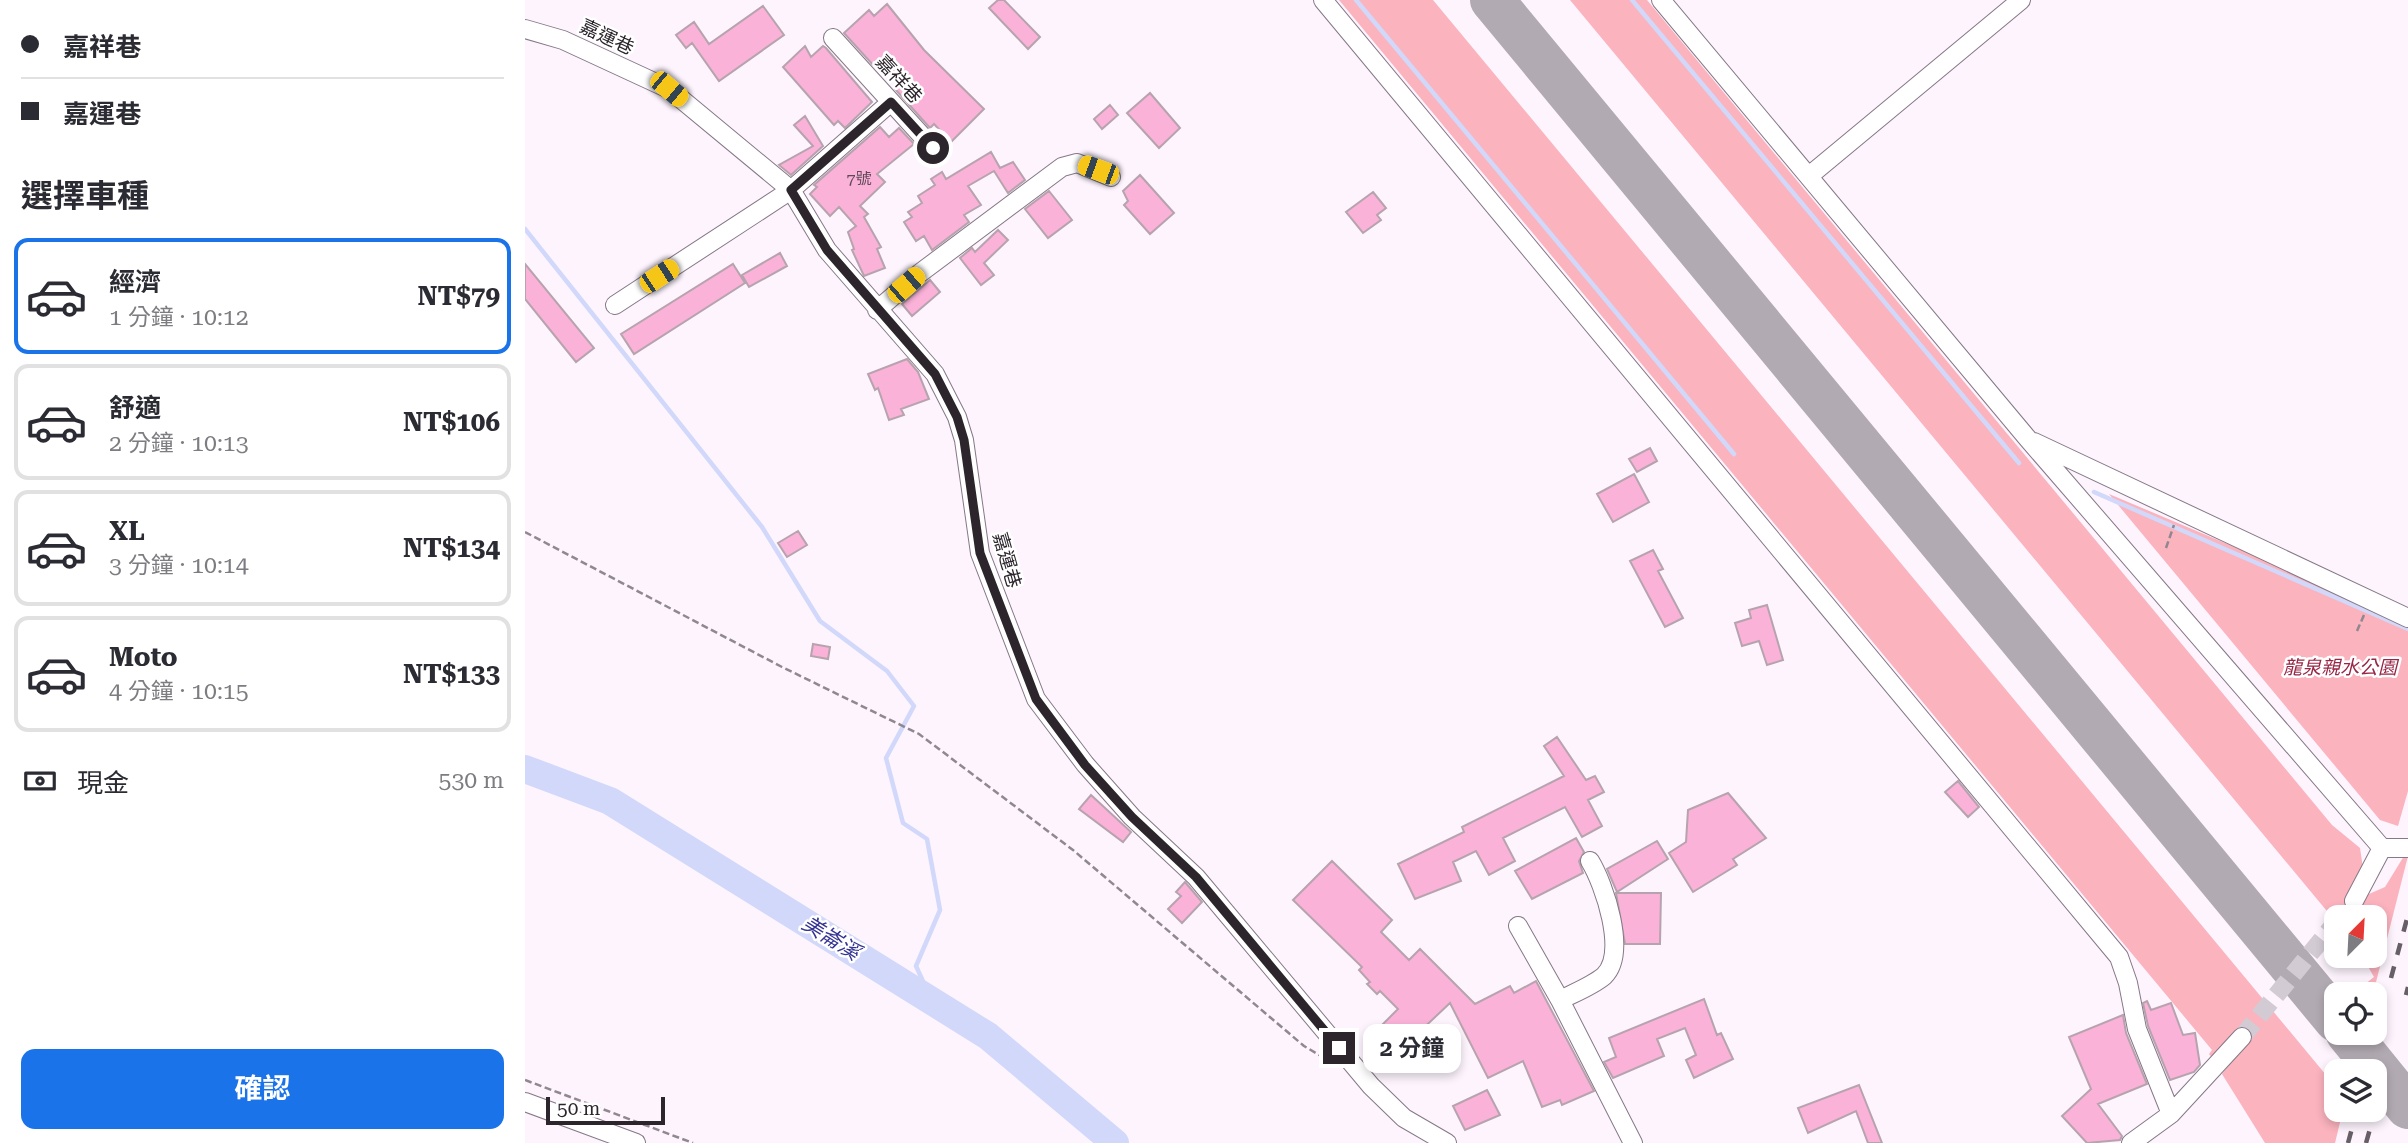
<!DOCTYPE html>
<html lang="zh-TW">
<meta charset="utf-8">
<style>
:root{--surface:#fff;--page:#f7f7f7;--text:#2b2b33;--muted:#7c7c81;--line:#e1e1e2;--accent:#1a73e8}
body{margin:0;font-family:"Roboto Serif","Noto Sans TC",serif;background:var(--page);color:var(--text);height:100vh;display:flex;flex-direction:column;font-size:26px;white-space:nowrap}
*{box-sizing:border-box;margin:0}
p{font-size:23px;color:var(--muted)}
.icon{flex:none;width:38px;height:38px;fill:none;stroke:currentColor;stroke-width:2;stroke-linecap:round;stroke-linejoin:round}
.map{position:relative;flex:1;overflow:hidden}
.sheet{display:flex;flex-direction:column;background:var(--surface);width:525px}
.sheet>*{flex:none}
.banner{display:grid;align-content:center;height:154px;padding:0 21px;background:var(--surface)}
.needle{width:46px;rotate:24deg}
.controls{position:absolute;left:1799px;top:905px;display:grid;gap:14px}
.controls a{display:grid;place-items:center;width:63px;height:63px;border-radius:14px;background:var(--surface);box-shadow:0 4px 10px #0003;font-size:35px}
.scale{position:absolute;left:21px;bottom:18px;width:119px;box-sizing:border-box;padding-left:7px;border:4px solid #2c262c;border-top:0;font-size:19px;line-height:24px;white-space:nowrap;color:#2c262c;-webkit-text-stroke:5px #fff;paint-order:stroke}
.end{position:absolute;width:32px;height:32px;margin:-16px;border:9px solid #2c262c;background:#fff;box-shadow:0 0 0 4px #fff}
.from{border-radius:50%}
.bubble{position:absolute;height:49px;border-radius:14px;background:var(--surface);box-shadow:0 4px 10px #0003;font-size:23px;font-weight:700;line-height:49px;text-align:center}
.car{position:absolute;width:21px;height:42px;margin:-21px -10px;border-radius:9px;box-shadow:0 0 5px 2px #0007;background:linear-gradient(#f5c518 24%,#345 0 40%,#f5c518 0 76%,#345 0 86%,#f5c518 0)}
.banner b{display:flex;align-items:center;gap:24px;height:66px;font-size:26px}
.banner b+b{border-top:2px solid var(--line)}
.banner i{width:18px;height:18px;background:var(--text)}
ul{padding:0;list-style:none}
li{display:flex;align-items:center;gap:21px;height:116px;margin:0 14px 10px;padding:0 7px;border:4px solid var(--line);border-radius:14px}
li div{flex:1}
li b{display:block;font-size:26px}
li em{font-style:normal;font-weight:700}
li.selected{border-color:var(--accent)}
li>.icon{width:63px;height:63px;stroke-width:1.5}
h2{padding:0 21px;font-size:32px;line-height:84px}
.pay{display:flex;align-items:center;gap:18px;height:77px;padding:0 21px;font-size:26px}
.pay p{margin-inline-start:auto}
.action{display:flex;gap:14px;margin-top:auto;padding:14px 21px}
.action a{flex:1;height:80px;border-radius:14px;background:var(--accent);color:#fff;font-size:28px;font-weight:700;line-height:80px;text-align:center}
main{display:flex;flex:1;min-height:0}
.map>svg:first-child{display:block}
</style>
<main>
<section class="sheet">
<div class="banner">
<b><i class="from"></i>嘉祥巷</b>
<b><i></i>嘉運巷</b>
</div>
<h2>選擇車種</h2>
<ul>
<li class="selected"><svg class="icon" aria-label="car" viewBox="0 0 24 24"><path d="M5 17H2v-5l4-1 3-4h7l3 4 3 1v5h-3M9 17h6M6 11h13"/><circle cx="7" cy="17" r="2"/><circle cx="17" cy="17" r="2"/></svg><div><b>經濟</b><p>1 分鐘 · 10:12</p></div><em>NT$79</em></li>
<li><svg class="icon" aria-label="car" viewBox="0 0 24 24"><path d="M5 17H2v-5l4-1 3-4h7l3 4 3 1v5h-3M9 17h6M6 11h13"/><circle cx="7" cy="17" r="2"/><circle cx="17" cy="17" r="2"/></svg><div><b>舒適</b><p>2 分鐘 · 10:13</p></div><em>NT$106</em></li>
<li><svg class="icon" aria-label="car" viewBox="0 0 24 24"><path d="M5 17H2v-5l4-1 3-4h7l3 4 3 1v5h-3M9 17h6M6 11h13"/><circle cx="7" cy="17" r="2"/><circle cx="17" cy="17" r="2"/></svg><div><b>XL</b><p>3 分鐘 · 10:14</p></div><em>NT$134</em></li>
<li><svg class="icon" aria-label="car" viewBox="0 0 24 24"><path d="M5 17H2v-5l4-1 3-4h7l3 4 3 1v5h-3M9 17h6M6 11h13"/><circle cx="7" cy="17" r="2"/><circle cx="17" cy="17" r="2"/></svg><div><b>Moto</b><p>4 分鐘 · 10:15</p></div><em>NT$133</em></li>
</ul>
<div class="pay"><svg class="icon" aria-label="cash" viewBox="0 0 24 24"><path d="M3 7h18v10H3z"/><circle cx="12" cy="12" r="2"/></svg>現金<p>530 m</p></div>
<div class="action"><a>確認</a></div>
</section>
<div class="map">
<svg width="1883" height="1143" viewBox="0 0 1883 1143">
<rect width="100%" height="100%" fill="#fdf4fe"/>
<path fill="#fbb3be" d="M 814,0 L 908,0 L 1811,1087 L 1811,1110 L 1818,1110 L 1810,1143 L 1740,1143 L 1697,1074 L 1721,1043 L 1689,1060 L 1684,1054 L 1687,1050 Z
M 1045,0 L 1122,0 L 1807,825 L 1835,848 L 1838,868 L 1834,906 L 1844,894 L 1860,887 L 1879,856 L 1883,856 L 1848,994 L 1840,984 L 1849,977 L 1837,956 L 1850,956 L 1850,917 L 1811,917 L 1811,922 Z
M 1584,494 L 1883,620 L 1883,791 L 1873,826 L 1855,820 Z"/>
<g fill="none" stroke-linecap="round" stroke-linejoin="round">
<path stroke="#d1d8fa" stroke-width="4.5" d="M 831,0 L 1209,454
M 1107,0 L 1494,463
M 0,229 L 237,527 L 295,621 L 362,671 L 389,706 L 361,758 L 378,823 L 402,839 L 415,910 L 391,966 L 407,1001
M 1569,492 L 1883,629"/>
<path stroke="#d1d8fa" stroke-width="28" d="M 0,769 L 85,801 L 463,1036 L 590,1143"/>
<path stroke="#b2aab2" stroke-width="44" d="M 967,0 L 1811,1020
M 1822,1032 L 1883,1107"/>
</g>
<path fill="#fab2d8" stroke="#b7a3ad" stroke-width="2" d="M 473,0 L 479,0 L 515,37 L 503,49 L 464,8 Z
M 362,4 L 399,50 L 459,109 L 426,142 L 409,124 L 405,128 L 370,89 L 374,85 L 354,61 L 348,65 L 319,33 L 344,10 L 349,16 Z
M 238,6 L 259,35 L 194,81 L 167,43 L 161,48 L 151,35 L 169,22 L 184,44 Z
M 280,46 L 286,57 L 298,46 L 301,48 L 347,102 L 320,128 L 313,121 L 309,125 L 258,67 Z
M 625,93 L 655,128 L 634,148 L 602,113 Z
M 585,105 L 593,115 L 577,129 L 569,119 Z
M 280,116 L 298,146 L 266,175 L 254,165 L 288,146 L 269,125 Z
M 355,127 L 364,137 L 374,128 L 389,144 L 352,174 L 360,182 L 335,206 L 343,214 L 339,217 L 356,247 L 352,249 L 360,268 L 339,276 L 327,250 L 329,249 L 323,232 L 331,226 L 314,207 L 305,216 L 285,194 L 292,187 L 289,185 Z
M 466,152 L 475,168 L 488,162 L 500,180 L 483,193 L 469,171 L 443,186 L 456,205 L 439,215 L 444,222 L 407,250 L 399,236 L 391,241 L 379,222 L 387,217 L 383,212 L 397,203 L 393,196 L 410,185 L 406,179 L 417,172 L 421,179 Z
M 615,175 L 649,213 L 625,234 L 599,205 L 603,201 L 598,191 Z
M 524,191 L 547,220 L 523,238 L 500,209 Z
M 848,192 L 861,208 L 852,215 L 856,220 L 838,233 L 821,212 Z
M 473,230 L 483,240 L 459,263 L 469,275 L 456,285 L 435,258 L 447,248 L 450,252 Z
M 255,253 L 262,266 L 224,287 L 217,275 Z
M 0,264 L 69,348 L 51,362 L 0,299 Z
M 208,264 L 220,283 L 109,354 L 96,334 Z
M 405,280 L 415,292 L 387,316 L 377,304 Z
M 382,359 L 393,372 L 404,399 L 376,409 L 379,415 L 364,420 L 353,388 L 350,390 L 343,374 Z
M 1125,448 L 1132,461 L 1112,472 L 1104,459 Z
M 1109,474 L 1124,502 L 1088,522 L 1072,494 Z
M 273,531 L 282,545 L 262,557 L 253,543 Z
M 1128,550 L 1138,569 L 1133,571 L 1158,618 L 1140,627 L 1105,561 Z
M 1242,605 L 1258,660 L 1242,665 L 1234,641 L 1217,646 L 1210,623 L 1226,618 L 1224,610 Z
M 288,644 L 305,647 L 303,659 L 286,656 Z
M 1032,737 L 1061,780 L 1070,776 L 1079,792 L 1063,800 L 1077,826 L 1057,837 L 1040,807 L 978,838 L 990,861 L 964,875 L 951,851 L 928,862 L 936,881 L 890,899 L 873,864 L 939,832 L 937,827 L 1039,776 L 1019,746 Z
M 1433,781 L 1454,807 L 1443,817 L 1420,792 Z
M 1203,793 L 1241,838 L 1208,859 L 1212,865 L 1168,892 L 1144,853 L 1161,842 L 1163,810 Z
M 566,795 L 606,832 L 598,842 L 554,809 Z
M 1051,838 L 1059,852 L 1054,861 L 1058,873 L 1007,899 L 990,871 Z
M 1132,841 L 1143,859 L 1092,892 L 1082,869 Z
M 807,861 L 867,920 L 856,932 L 884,960 L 895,949 L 950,1004 L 985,986 L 989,993 L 1011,981 L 1069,1091 L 1037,1105 L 1035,1100 L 1017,1107 L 998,1061 L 963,1078 L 925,1003 L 872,1053 L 851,1031 L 873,1009 L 855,991 L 852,994 L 842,984 L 845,982 L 834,970 L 837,967 L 768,900 Z
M 660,882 L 677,902 L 657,923 L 643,909 L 656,896 L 651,892 Z
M 1091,893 L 1136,893 L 1135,944 L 1100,944 Z
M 1179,999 L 1192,1035 L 1196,1033 L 1208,1059 L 1169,1078 L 1161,1060 L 1171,1055 L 1160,1028 L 1132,1039 L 1139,1056 L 1088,1078 L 1079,1062 L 1091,1057 L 1084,1038 Z
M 1622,1001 L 1626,1010 L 1646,1003 L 1658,1035 L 1670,1033 L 1675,1065 L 1669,1072 L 1645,1080 L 1623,1026 L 1618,1003 Z
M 1598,1015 L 1601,1033 L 1622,1084 L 1573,1104 L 1597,1136 L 1595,1140 L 1562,1143 L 1537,1116 L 1566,1089 L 1544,1037 Z
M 1334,1085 L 1357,1143 L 1343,1143 L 1331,1111 L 1283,1133 L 1273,1108 Z
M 962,1090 L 975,1115 L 940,1130 L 928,1106 Z"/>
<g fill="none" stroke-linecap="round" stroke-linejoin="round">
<path stroke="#d3cbd4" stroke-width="18" stroke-dasharray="18 9" stroke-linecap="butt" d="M 1717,1037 L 1811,922"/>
<g stroke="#867887" stroke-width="20">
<path id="minor" d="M 798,0 L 1594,957 L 1603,983 L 1612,1029 L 1646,1114
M 1136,0 L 1503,439 L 1857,848 L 1883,848
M 0,29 L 38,40 L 144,89 L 266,190 L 302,250 L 410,374 L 432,417 L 439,440 L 455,553 L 511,699 L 560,764 L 607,817 L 671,877 L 846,1086 L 879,1118 L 922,1143
M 308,38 L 408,148
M 1284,176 L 1496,0
M 90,305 L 266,190 L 366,102
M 352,310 L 395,273 L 537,167 L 552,163 L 586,177
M 1509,442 L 1883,618
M 1829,901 L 1857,848
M 993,926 L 1035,1000 L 1108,1143
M 1035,1000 C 1049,993 1067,986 1079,976 C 1103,953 1079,884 1065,861
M 0,1102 L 111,1143
M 1606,1143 L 1646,1114 L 1717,1037"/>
</g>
<path stroke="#8f8890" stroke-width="2.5" stroke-dasharray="7 3.5" stroke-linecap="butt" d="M 0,532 L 257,667 L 394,734 L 548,850 L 779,1046 L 801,1059
M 1641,548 L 1649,525
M 1832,631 L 1839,615
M 0,1080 L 168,1143"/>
<use href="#minor" stroke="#fff" stroke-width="18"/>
<path stroke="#665f66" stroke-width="4.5" stroke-dasharray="12 12" stroke-linecap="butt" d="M 1866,978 L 1883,915
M 1881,995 L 1883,987
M 1823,1143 L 1832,1110
M 1841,1143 L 1847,1122"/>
</g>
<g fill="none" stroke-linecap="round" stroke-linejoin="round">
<path stroke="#2c262c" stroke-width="9" d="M 408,148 L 366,102 L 266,190 L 302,250 L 410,374 L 432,417 L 439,440 L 455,553 L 511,699 L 560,765 L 607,817 L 671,877 L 814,1048"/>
</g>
<g text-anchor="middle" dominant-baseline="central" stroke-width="5" stroke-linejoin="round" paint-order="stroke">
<g font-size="16" fill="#604957">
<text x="334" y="178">7號</text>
</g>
<g font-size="19" fill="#2c262c" stroke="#fff">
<text transform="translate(82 37) rotate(25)">嘉運巷</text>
<text transform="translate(374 79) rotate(47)">嘉祥巷</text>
<text transform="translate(482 560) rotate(74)">嘉運巷</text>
</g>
<g font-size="19" font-style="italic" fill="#982646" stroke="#fff">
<text x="1815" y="667">龍泉親水公園</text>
</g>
<g font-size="21" font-style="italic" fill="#353492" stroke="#fff">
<text transform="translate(306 938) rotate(32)">美崙溪</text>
</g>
</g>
</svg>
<div class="controls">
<a><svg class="needle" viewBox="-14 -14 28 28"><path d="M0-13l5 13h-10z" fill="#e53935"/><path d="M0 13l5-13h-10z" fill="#7c7c81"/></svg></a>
<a><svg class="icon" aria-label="locate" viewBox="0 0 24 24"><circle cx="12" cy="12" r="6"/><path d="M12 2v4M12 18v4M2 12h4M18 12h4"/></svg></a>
<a><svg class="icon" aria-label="layers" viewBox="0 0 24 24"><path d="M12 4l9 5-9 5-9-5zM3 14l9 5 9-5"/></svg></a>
</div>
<div class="scale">50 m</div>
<i class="end from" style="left:408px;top:148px"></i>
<i class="end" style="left:814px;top:1048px"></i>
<div class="bubble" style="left:838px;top:1024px;width:98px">2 分鐘</div>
<i class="car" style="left:144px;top:89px;rotate:130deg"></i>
<i class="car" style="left:573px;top:170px;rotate:290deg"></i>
<i class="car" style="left:134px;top:276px;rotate:57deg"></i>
<i class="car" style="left:381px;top:285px;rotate:49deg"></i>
</div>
</main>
